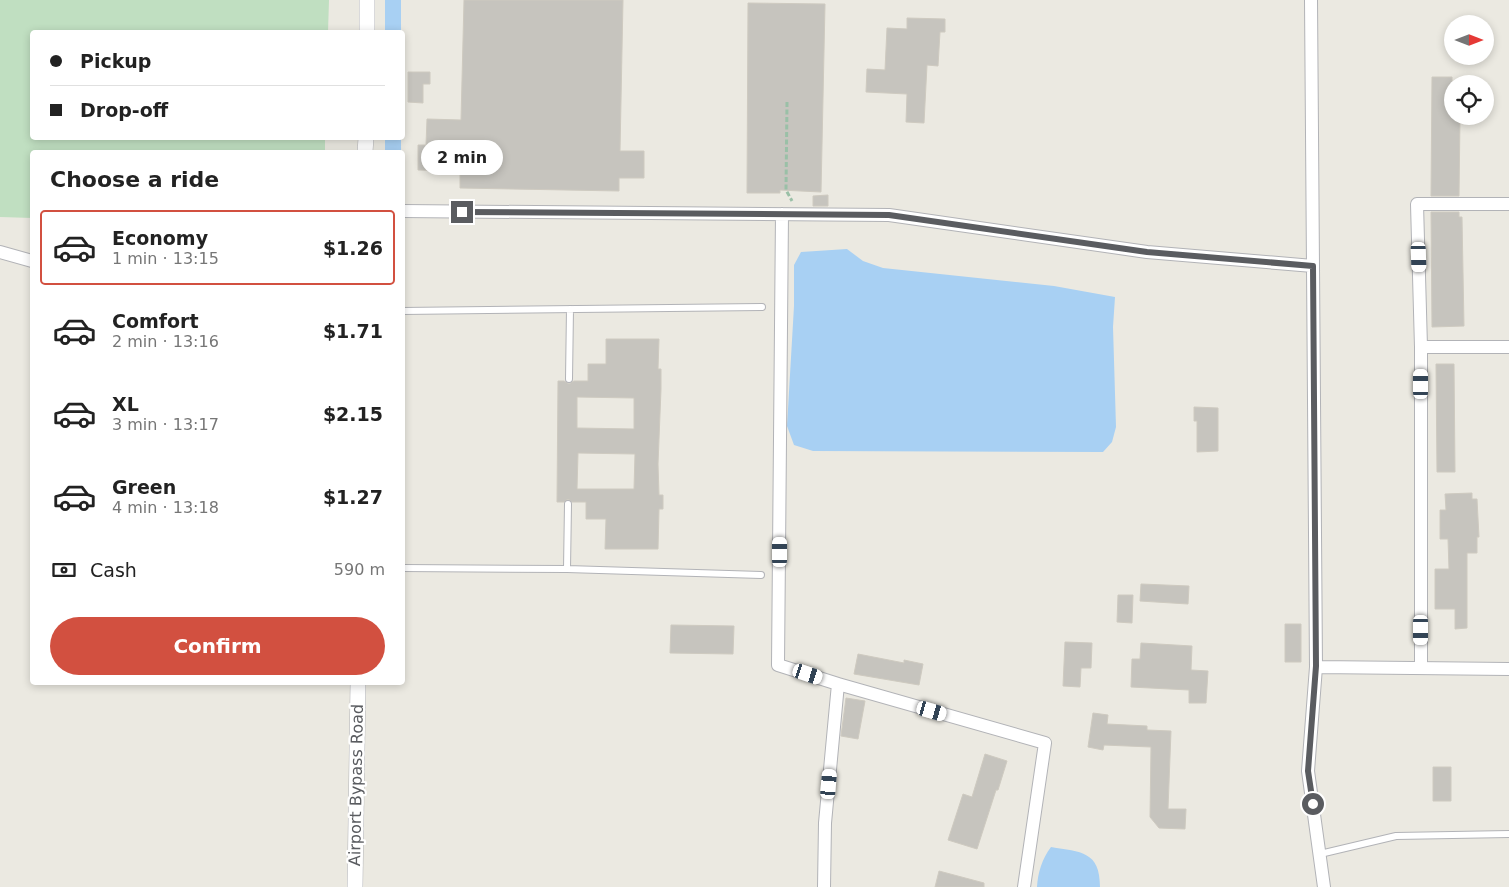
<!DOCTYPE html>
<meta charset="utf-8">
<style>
:root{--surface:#fff;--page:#f2f2f2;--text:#222;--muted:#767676;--line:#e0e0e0;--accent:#d25040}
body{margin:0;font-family:"DejaVu Sans",sans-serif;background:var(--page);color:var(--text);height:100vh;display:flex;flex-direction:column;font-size:19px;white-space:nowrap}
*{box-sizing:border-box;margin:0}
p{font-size:16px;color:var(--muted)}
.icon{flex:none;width:28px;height:28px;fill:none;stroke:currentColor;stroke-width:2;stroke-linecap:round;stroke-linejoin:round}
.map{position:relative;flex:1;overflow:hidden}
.details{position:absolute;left:30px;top:150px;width:375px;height:535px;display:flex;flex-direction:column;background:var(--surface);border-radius:5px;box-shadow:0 2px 8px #0003}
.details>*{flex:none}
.guide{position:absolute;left:30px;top:30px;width:375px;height:110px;border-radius:5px;box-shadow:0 2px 8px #0003;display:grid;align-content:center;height:110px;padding:0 20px;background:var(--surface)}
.needle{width:32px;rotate:90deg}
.controls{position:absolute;left:1444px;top:15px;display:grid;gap:10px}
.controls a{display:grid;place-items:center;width:50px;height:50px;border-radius:50%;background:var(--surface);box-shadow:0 2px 8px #0003;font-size:25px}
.end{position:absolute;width:22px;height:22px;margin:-11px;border:6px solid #5a5c60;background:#fff;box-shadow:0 0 0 2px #fff}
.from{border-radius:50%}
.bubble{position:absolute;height:35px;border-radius:18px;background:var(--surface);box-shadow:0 2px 8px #0003;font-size:16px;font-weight:600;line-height:35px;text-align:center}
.car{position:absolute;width:15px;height:30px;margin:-15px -8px;border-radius:6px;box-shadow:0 0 4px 1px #0007;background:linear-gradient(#fff 24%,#345 0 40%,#fff 0 76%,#345 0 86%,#fff 0)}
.guide b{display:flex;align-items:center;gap:18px;height:48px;font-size:19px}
.guide b+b{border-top:1px solid var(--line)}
.guide i{width:12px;height:12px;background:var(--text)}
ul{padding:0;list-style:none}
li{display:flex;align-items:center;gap:15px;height:75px;margin:0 10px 8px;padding:0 10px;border:2px solid transparent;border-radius:5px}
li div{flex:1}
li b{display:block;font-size:19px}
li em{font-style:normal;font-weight:600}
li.on{border-color:var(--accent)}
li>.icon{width:45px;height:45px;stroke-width:1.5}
h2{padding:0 20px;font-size:22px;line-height:60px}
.pay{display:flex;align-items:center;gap:12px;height:55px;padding:0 20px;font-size:19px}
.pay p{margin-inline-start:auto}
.action{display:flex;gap:10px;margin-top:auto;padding:10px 20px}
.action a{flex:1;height:58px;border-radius:30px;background:var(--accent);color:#fff;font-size:20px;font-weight:600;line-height:58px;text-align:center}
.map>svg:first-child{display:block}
</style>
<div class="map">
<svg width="1509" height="887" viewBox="0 0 1509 887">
<rect width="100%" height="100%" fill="#ebe9e1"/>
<path fill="#c0dfc1" d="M 0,0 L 329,0 L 328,32 L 32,32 L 32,138 L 325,138 L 325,152 L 32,152 L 32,218 L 0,217 Z"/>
<path fill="#a8d0f3" d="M 847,249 L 863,261 L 883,268 L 1054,286 L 1115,297 L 1113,327 L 1116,427 L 1112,442 L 1103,452 L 813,451 L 794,445 L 787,426 L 794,306 L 794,265 L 801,252 Z
M 1051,847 C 1081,852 1100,851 1100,887 L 1037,887 C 1038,872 1042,859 1051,847 Z"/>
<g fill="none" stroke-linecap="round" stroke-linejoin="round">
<path stroke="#a8d0f3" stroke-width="16" d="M 393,32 L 393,0
M 393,152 L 393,138"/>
</g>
<path fill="#c6c4be" stroke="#cecac0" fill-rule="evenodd" d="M 464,0 L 623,0 L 620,151 L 644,151 L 644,178 L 619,178 L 619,191 L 460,188 L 460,171 L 418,170 L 418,145 L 426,145 L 427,119 L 461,120 Z
M 748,3 L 825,4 L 821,192 L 780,190 L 780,193 L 747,193 Z
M 907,18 L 945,19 L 945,32 L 940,32 L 938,66 L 927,65 L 924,123 L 906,122 L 907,94 L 866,92 L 867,69 L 885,70 L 887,28 L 907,29 Z
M 408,72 L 430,72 L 430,84 L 423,84 L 423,103 L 408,102 Z
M 1432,77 L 1452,77 L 1452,116 L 1460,116 L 1459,196 L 1431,196 Z
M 828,195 L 828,206 L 813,206 L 813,196 Z
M 1431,212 L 1459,212 L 1459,217 L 1462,217 L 1464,326 L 1432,327 Z
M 606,339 L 659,339 L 658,369 L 661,369 L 661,389 L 658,464 L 659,495 L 663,495 L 663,509 L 659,509 L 658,549 L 605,549 L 606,519 L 586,519 L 586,502 L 572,502 L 568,499 L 564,502 L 557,502 L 558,381 L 564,381 L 569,384 L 574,381 L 588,381 L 588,364 L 606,364 ZM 577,397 L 634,398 L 634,429 L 577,428 ZM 578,453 L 635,454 L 634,489 L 577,489 Z
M 1436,364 L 1454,364 L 1455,472 L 1437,472 Z
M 1194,407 L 1218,408 L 1218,451 L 1197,452 L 1197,421 L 1194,421 Z
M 1472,493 L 1472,499 L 1477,499 L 1479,537 L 1477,537 L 1477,553 L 1467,553 L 1467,628 L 1455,629 L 1455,609 L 1435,609 L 1435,569 L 1449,569 L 1448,539 L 1440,539 L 1440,510 L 1446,510 L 1445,494 Z
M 1141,584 L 1189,586 L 1188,604 L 1140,601 Z
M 1118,595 L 1133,595 L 1132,623 L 1117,622 Z
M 1285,624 L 1301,624 L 1301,662 L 1285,662 Z
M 671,625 L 734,626 L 733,654 L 670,653 Z
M 1065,642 L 1092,643 L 1091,668 L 1081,668 L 1080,687 L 1063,686 Z
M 1141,643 L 1192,646 L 1191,670 L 1208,671 L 1206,703 L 1189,703 L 1189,690 L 1131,687 L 1132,659 L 1140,659 Z
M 858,654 L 904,663 L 904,660 L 923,664 L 919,685 L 854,674 Z
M 846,698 L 865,701 L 858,739 L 841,736 Z
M 1093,713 L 1108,715 L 1107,724 L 1147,726 L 1147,730 L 1171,731 L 1168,809 L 1186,809 L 1185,829 L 1159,828 L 1150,817 L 1151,747 L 1104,745 L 1103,750 L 1088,747 Z
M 985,754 L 1007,761 L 998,790 L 996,790 L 977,849 L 948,840 L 963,794 L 972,797 Z
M 1433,767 L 1451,767 L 1451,801 L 1433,801 Z
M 939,871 L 984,883 L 984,887 L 935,887 Z"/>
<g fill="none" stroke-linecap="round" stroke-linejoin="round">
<g stroke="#b2b3b7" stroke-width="8">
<path id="service" d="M 402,311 L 762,307
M 569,379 L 570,309
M 402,568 L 567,569 L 761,575
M 567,569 L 568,504
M 1320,854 L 1396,836 L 1509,834"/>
</g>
<g stroke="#b2b3b7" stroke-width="14">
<path id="minor" d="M 1311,0 L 1316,667 L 1308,771 L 1324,887
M 402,211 L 889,215 L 1147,252 L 1313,266
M 782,214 L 778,665 L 838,684 L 825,823 L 824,887
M 0,252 L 32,261
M 1421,347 L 1509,347
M 1316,667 L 1509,669
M 1421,668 L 1421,347 L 1417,204 L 1509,204
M 838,684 L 1045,743 L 1024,887"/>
</g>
<g stroke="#b2b3b7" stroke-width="16">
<path id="tertiary" d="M 367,32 L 367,0
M 365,152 L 366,138
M 355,887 L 358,682"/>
</g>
<path stroke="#9ac0a7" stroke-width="3" stroke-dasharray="5 2.5" stroke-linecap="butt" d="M 787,102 L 786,190 L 792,201"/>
<use href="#service" stroke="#fff" stroke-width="6"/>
<use href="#minor" stroke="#fff" stroke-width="12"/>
<use href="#tertiary" stroke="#fff" stroke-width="15"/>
</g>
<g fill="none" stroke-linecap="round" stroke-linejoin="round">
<path stroke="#5a5c60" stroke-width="6" d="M 462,212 L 889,215 L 1147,252 L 1313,266 L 1316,666 L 1308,771 L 1313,804"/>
</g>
<g text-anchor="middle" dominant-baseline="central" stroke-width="4.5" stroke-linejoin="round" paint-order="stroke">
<g font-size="16" fill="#5a5c60" stroke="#fff">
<text transform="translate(356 785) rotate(-89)">Airport Bypass Road</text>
</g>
</g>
</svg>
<div class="controls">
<a><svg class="needle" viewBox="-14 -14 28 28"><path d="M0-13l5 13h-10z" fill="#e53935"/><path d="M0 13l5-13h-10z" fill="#767676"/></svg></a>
<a><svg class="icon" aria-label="locate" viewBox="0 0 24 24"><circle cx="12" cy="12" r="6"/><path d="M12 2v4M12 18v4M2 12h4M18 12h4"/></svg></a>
</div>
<i class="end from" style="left:1313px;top:804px"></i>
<i class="end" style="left:462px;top:212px"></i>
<div class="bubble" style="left:421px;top:140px;width:82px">2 min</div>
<i class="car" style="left:1419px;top:257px;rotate:178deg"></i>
<i class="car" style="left:1421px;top:384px;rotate:0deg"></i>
<i class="car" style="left:780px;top:552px;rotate:0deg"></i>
<i class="car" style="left:1421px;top:630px;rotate:180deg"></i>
<i class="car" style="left:808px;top:674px;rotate:108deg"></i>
<i class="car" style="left:932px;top:711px;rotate:106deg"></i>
<i class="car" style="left:829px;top:784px;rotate:5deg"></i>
<div class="guide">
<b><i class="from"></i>Pickup</b>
<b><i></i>Drop-off</b>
</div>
<section class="details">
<h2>Choose a ride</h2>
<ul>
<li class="on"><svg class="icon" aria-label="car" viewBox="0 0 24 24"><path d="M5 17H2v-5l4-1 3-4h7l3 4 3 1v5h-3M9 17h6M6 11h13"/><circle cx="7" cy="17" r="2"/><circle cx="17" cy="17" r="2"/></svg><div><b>Economy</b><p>1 min · 13:15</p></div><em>$1.26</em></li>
<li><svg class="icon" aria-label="car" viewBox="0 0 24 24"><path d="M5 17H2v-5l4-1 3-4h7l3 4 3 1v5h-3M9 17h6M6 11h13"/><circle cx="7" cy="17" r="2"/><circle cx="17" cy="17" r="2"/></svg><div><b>Comfort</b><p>2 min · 13:16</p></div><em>$1.71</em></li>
<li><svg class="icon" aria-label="car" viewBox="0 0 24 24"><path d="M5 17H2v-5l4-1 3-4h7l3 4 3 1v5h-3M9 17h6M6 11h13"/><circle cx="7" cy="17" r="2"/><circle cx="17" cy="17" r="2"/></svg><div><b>XL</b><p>3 min · 13:17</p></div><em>$2.15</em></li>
<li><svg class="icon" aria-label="car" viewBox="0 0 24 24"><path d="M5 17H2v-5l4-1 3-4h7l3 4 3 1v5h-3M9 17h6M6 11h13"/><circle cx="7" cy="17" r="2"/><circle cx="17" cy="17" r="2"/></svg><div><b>Green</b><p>4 min · 13:18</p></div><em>$1.27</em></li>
</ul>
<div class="pay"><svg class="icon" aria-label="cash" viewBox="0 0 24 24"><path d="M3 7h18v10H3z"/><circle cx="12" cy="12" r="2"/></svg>Cash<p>590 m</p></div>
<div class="action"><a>Confirm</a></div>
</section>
</div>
